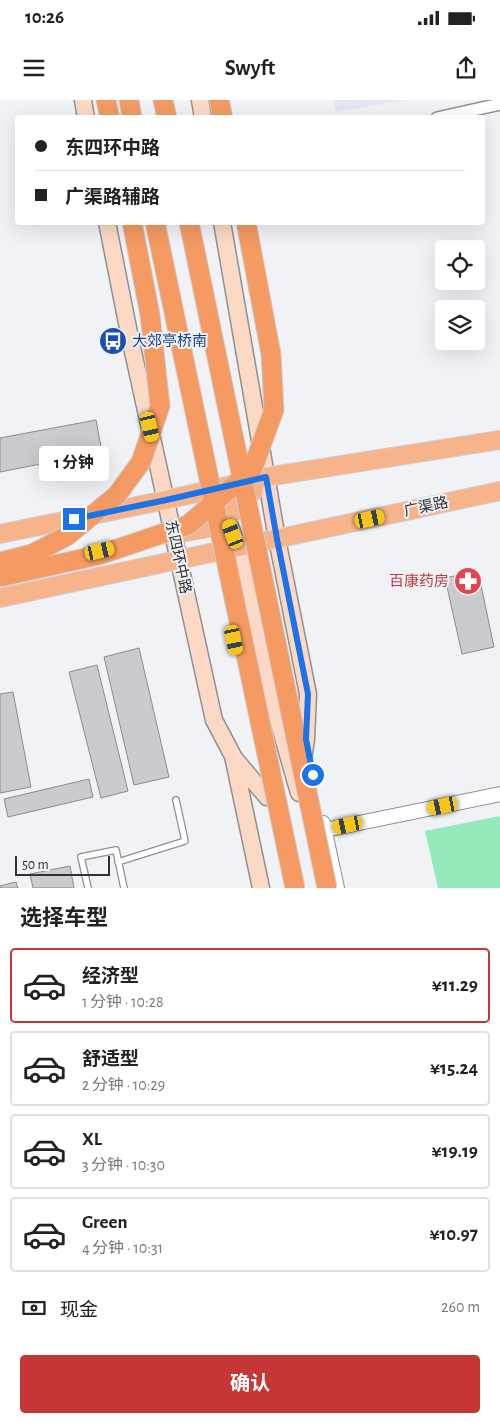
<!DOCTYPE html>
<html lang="zh">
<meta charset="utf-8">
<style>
:root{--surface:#fff;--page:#f6f6f6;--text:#222;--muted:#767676;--line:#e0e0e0;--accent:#c53637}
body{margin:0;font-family:"Alegreya Sans","Noto Sans SC",sans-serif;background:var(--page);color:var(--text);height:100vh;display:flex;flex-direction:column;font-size:19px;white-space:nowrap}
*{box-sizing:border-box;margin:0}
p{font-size:16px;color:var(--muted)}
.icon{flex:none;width:28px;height:28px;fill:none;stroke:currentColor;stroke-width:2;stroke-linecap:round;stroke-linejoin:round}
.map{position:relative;height:788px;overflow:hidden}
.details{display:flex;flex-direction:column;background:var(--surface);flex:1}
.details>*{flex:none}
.top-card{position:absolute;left:15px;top:15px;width:470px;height:110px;border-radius:5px;box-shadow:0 5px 20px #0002;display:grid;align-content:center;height:110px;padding:0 20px;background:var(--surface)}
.controls{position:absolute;left:435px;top:140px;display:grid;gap:10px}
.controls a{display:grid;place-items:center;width:50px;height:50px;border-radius:5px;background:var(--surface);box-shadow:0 5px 20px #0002;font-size:25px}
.scale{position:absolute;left:15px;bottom:12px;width:95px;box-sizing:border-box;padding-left:5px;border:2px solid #323234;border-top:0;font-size:14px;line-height:18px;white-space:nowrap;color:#323234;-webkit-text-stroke:4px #f1f2f6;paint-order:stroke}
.end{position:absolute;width:22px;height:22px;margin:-11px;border:6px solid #1a73e8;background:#fff;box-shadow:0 0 0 2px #fff}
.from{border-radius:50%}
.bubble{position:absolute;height:35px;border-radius:5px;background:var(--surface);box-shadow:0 5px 20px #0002;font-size:16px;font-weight:700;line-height:35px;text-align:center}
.car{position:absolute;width:15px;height:30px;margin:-15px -8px;border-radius:6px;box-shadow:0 0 4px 1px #0007;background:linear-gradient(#f5c518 24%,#345 0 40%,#f5c518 0 76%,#345 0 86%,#f5c518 0)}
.top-card b{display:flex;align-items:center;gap:18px;height:48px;font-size:19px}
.top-card b+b{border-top:1px solid var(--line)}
.top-card i{width:12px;height:12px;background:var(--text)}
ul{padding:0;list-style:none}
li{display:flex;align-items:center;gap:15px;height:75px;margin:0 10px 8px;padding:0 10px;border:2px solid var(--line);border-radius:5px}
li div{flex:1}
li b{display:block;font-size:19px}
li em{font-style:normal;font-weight:700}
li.selected{border-color:var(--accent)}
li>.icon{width:45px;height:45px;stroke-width:1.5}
h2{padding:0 20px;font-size:22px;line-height:60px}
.pay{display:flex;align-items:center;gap:12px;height:55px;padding:0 20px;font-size:19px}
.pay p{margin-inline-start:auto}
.cta{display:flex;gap:10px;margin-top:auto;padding:10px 20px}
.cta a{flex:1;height:58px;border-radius:5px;background:var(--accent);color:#fff;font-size:20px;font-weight:700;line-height:58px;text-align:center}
.status{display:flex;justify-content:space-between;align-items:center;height:35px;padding:0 25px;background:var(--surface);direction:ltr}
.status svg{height:14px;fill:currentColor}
header{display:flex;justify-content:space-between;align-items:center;height:65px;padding:0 20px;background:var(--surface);font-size:22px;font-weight:700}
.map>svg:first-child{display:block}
</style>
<div class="status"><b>10:26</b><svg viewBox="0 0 49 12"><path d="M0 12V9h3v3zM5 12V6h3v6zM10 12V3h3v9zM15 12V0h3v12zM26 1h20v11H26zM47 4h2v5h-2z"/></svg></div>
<header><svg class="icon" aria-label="menu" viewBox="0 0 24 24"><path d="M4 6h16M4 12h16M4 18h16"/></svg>Swyft<svg class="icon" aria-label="share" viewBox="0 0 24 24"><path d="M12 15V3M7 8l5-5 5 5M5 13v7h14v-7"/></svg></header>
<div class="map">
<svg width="500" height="788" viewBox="0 0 500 788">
<rect width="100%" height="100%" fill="#f1f2f6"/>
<path fill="#e4e6f2" d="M 333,0 L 406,0 L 336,12 Z"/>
<path fill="#94eaba" d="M 500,716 L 500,788 L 438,788 L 425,731 Z"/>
<path fill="#cacbcf" stroke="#8b8b8f" d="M 96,320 L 102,352 L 0,372 L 0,338 Z
M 478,471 L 494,547 L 462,554 L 445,478 Z
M 139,548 L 169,677 L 134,685 L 104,557 Z
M 97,565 L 128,691 L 101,698 L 69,572 Z
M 13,592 L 31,687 L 0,693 L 0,594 Z
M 89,679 L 93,697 L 8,717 L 4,699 Z
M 70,766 L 74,788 L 33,788 L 30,774 Z
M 16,782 L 18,788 L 0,788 L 0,786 Z"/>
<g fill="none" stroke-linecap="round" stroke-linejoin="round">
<g stroke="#8f9093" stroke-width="8">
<path id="service" d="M 118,762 L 185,741 L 176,700
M 88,788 L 81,757 L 116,750 L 124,788"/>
</g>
<g stroke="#8f9093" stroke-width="14">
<path id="minor" d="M 437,18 L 500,4"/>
</g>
<g stroke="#8f9093" stroke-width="16">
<path id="tertiary" d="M 323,723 L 337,788
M 325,730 L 500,694"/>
</g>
<g stroke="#8f9093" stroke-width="19">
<path id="secondary" d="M 83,0 L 86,18
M 200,0 L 203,18
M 107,122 L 130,238 L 214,620 L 233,656 L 261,788
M 222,122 L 277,439 L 308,594 L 306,639 L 303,660
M 223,408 L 238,447 L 264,571 L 299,693
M 234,658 L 267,697"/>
</g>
<g stroke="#cecece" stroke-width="20">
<path id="primary" d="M 0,434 L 166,400 L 266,377 L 500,340
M 174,434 L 215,427 L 227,419 L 254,390
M 0,498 L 500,391"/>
</g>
<g stroke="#cecece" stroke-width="21">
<path id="trunk" d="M 106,0 L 110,18
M 129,0 L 132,18
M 163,0 L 167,18
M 219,0 L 223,18"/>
</g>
<use href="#service" stroke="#fff" stroke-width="5.5"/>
<use href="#minor" stroke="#fff" stroke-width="11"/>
<use href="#tertiary" stroke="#fff" stroke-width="14"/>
<use href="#secondary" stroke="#fbd9c4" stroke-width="16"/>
<use href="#primary" stroke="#f7b389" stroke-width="18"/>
<use href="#trunk" stroke="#f49a62" stroke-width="19"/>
<g stroke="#cecece" stroke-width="21" stroke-linecap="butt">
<path id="trunk-bridge" d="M 155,122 L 295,788
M 189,122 L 327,788
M 0,462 L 32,454 L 67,436 L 117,395 L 141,362 L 160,306 L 150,215 L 132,122
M 0,477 L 99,455 L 188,425 L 252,370 L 274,310 L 271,254 L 246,122"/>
</g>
<use href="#trunk-bridge" stroke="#f49a62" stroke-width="19"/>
</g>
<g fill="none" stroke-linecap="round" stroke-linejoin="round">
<path stroke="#1a73e8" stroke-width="6" d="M 74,419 L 166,400 L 266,377 L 277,439 L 308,594 L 306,639 L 313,675"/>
</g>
<defs>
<g id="bus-disc" transform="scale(1.4375)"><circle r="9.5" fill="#1a4fb4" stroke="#f1f2f6"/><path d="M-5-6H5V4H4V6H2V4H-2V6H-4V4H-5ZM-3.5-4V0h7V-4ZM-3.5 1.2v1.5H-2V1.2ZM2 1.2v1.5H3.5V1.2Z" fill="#fff"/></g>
<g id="pharmacy-disc" transform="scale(1.4375)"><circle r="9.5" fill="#e0444e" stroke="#f1f2f6"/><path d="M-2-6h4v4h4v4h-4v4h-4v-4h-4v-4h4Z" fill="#fff"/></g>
</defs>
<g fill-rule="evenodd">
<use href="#bus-disc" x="113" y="241"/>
<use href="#pharmacy-disc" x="468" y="481"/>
</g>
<g text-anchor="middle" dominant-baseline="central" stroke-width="4" stroke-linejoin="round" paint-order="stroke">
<g font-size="15" fill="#164399" stroke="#f1f2f6" text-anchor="start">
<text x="132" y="241">大郊亭桥南</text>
</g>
<g font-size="15" fill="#323234" stroke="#f1f2f6">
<text transform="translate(426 407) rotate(-12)">广渠路</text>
<text transform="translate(178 457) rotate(78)">东四环中路</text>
</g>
<g font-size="15" fill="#be3a42" stroke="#f1f2f6" text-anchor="end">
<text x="449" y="481">百康药房</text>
</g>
</g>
</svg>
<div class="controls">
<a><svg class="icon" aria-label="locate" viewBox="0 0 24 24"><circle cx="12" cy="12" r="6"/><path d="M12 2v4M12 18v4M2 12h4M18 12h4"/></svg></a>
<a><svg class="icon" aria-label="layers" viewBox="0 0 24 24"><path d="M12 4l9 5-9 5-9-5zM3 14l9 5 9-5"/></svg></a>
</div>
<div class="scale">50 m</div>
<i class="end from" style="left:313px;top:675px"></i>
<i class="end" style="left:74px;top:419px"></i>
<div class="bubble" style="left:39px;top:346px;width:70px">1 分钟</div>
<i class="car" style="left:150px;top:327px;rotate:167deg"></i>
<i class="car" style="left:370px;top:419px;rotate:78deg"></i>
<i class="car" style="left:233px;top:434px;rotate:339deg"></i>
<i class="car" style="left:100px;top:451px;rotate:77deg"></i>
<i class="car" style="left:234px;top:540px;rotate:168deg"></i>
<i class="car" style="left:443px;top:706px;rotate:258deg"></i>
<i class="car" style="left:348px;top:725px;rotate:258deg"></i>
<div class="top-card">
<b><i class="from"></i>东四环中路</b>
<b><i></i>广渠路辅路</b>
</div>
</div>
<section class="details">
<h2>选择车型</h2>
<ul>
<li class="selected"><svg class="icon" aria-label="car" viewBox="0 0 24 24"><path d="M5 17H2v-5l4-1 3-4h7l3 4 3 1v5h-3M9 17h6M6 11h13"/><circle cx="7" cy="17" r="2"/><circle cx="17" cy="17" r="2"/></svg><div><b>经济型</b><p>1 分钟 · 10:28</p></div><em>¥11.29</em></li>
<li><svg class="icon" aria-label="car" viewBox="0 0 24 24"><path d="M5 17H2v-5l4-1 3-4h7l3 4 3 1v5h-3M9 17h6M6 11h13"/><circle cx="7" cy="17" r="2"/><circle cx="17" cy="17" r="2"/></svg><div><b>舒适型</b><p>2 分钟 · 10:29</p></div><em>¥15.24</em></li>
<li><svg class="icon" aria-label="car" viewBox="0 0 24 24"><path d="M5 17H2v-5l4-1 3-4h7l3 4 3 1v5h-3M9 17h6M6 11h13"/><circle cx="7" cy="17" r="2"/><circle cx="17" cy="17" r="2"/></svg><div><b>XL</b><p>3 分钟 · 10:30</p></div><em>¥19.19</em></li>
<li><svg class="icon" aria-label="car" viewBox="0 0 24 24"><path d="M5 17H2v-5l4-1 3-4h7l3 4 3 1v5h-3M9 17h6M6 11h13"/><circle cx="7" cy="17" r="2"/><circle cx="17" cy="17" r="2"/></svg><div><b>Green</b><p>4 分钟 · 10:31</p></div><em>¥10.97</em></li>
</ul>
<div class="pay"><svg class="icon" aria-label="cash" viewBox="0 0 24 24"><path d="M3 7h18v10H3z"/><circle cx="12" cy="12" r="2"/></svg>现金<p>260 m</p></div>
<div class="cta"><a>确认</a></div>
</section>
